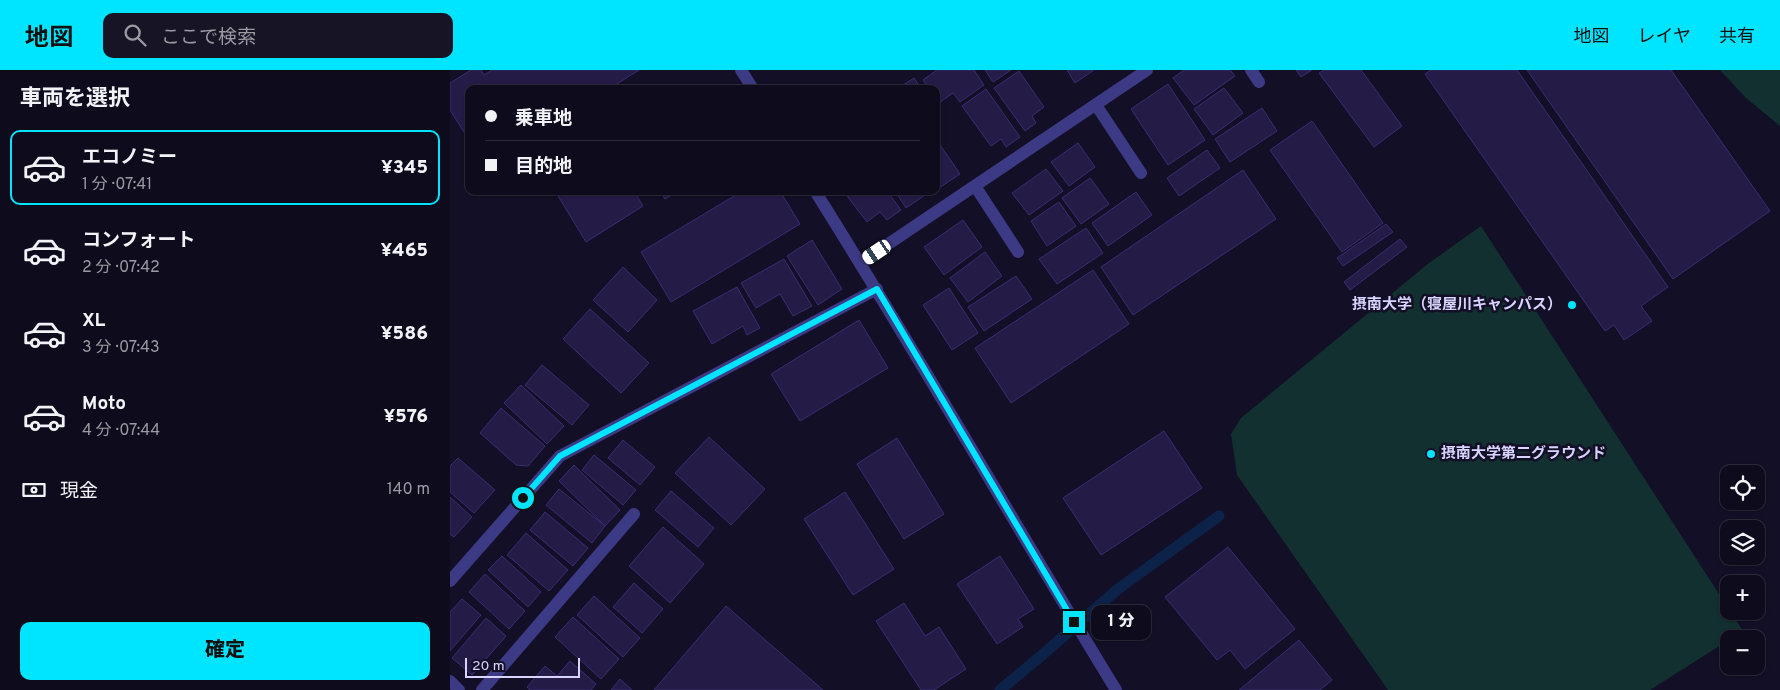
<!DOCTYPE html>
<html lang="ja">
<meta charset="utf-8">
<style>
:root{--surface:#0e0b1c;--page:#171425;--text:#f1f3f6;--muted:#9b9ba3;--line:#2e2b3b;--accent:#00e5ff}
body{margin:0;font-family:Overpass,"Noto Sans JP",sans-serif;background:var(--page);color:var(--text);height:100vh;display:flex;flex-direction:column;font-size:19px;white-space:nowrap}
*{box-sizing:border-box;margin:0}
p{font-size:16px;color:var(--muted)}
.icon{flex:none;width:28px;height:28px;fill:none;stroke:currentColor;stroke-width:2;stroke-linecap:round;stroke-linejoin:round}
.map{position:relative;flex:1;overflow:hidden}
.panel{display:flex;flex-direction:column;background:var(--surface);width:450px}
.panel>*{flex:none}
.guide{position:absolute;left:15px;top:15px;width:475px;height:110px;border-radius:10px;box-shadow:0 1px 4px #0004,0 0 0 1px var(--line);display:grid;align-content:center;height:110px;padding:0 20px;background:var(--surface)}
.controls{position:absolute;left:1270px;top:395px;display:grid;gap:10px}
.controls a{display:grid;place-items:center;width:45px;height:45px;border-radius:10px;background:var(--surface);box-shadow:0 1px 4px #0004,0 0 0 1px var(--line);font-size:25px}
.scale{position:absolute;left:15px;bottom:12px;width:115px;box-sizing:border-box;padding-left:5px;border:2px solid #d9d4ff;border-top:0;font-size:14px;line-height:18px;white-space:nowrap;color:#d9d4ff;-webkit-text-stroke:4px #130f26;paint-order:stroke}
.end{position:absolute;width:22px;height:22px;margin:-11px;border:6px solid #00e5ff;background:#111;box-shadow:0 0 0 2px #111}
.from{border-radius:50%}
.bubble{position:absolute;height:35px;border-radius:10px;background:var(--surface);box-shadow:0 1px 4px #0004,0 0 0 1px var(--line);font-size:16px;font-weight:800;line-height:35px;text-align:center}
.car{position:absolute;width:15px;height:30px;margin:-15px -8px;border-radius:6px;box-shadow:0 0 4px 1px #0007;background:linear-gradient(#fff 24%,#345 0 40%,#fff 0 76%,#345 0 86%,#fff 0)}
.guide b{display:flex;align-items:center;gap:18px;height:48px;font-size:19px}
.guide b+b{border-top:1px solid var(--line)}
.guide i{width:12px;height:12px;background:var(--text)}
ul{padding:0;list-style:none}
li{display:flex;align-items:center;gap:15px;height:75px;margin:0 10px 8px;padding:0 10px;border:2px solid transparent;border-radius:10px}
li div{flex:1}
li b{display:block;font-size:19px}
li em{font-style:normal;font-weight:800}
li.active{border-color:var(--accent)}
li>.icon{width:45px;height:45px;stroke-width:1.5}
h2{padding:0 20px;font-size:22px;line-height:60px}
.pay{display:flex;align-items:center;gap:12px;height:55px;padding:0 20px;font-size:19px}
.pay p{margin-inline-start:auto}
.action{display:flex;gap:10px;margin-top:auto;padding:10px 20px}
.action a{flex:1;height:58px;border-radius:10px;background:var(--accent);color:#111;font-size:20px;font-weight:800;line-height:58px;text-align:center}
header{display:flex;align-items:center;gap:30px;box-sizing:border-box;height:70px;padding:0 25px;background:var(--accent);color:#111}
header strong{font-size:24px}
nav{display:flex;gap:28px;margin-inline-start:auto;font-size:18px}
.search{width:350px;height:45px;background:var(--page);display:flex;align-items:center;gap:12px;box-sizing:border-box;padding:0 18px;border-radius:10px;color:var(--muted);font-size:19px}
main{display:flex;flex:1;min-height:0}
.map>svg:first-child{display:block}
</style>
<header>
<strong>地図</strong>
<div class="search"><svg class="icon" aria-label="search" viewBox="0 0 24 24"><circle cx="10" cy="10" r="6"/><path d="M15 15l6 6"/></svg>ここで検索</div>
<nav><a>地図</a><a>レイヤ</a><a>共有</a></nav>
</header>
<main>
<section class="panel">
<h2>車両を選択</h2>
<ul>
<li class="active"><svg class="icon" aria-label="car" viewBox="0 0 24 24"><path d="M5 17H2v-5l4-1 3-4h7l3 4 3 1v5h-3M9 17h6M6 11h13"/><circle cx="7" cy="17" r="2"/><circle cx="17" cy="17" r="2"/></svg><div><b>エコノミー</b><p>1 分 · 07:41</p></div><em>¥345</em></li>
<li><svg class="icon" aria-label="car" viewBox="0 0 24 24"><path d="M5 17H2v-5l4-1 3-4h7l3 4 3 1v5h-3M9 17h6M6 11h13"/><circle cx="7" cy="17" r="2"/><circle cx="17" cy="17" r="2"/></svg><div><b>コンフォート</b><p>2 分 · 07:42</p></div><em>¥465</em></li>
<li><svg class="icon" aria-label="car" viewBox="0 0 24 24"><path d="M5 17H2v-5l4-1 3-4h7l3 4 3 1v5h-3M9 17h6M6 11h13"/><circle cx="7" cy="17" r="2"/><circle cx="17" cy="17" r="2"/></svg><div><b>XL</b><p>3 分 · 07:43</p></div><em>¥586</em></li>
<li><svg class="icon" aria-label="car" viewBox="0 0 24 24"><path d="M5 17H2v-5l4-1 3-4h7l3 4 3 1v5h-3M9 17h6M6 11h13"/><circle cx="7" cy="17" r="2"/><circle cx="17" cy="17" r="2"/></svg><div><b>Moto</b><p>4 分 · 07:44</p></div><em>¥576</em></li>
</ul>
<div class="pay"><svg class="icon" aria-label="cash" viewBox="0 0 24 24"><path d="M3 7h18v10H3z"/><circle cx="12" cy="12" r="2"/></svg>現金<p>140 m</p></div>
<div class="action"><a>確定</a></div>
</section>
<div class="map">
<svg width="1330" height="620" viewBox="0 0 1330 620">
<rect width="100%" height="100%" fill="#130f26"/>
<path fill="#12302f" d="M 1270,0 L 1330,0 L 1330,56 L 1296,28 Z
M 1031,156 L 1293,561 L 1200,620 L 938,620 L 787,405 L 781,364 L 791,348 L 979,193 Z"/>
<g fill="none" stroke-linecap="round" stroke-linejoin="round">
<path stroke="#0c2248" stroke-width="11" d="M 550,620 L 591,586 L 668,519 L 769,446"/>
</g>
<path fill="#241b47" stroke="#3b2d73" d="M 21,0 L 31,0 L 34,5 L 42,0 L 189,0 L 159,19 L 19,19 L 19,70 L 0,40 L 0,13 Z
M 487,0 L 524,0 L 534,15 L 510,32 L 503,23 L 489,33 L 486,29 L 486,19 L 479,19 L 473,10 Z
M 535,0 L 561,0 L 543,12 Z
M 617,0 L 644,0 L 625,13 Z
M 734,0 L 780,0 L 785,6 L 744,35 L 723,8 Z
M 846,0 L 862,0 L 851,7 Z
M 874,0 L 911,0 L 952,56 L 924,77 L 869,3 Z
M 981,0 L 1067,0 L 1218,217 L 1191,236 L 1202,251 L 1174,270 L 1164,255 L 1155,261 L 975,4 Z
M 1077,0 L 1221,0 L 1320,141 L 1223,209 Z
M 569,1 L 594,37 L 582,46 L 586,53 L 575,61 L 544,18 Z
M 464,8 L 471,19 L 447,19 Z
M 718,14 L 755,70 L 718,95 L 681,39 Z
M 774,18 L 793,43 L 763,65 L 744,39 Z
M 536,19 L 570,67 L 556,77 L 551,69 L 541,76 L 512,36 Z
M 812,38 L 827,61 L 780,92 L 765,69 Z
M 862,51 L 933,153 L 892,182 L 820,80 Z
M 486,69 L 510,104 L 489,118 L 486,113 Z
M 628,73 L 645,97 L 619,116 L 601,92 Z
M 757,80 L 770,98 L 729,126 L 717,108 Z
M 596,99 L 613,121 L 579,145 L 562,123 Z
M 793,100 L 826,149 L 683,245 L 651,197 Z
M 640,108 L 659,134 L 631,154 L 612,128 Z
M 105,121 L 184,121 L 193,136 L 136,172 Z
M 210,121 L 223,121 L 225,123 L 215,129 Z
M 288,121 L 330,121 L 350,154 L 221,232 L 191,182 L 289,123 Z
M 404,121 L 437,121 L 451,140 L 437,150 L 430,142 L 417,152 L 397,126 Z
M 445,121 L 481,121 L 456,138 Z
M 686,122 L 702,145 L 658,176 L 642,153 Z
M 609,132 L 626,156 L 597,176 L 581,151 Z
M 513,150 L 532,177 L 494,205 L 474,177 Z
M 936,154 L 943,162 L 893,196 L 887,188 Z
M 636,158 L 653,183 L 607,214 L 589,189 Z
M 950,169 L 957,177 L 900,220 L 894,212 Z
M 362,170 L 392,219 L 368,235 L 337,186 Z
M 535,182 L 552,206 L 518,232 L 500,208 Z
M 334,189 L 362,236 L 343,246 L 330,224 L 306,238 L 291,213 Z
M 173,197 L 207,230 L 178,262 L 143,230 Z
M 643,200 L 679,254 L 561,333 L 525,278 Z
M 566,206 L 582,229 L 534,261 L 518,237 Z
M 287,217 L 310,258 L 297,265 L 293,256 L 262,274 L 243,241 Z
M 499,218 L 528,263 L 502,280 L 473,235 Z
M 140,239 L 199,293 L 171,323 L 113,269 Z
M 409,250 L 438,298 L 350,351 L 321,304 Z
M 92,295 L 139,335 L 122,355 L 75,315 Z
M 71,315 L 114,356 L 97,374 L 54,333 Z
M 51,338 L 95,376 L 78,396 L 66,395 L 30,363 Z
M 714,361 L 752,418 L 651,485 L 613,428 Z
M 259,367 L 315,419 L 281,455 L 225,403 Z
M 447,368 L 494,444 L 454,469 L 407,394 Z
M 173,370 L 205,397 L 190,415 L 158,388 Z
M 144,385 L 186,420 L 173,435 L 132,400 Z
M 8,388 L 45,420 L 24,443 L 0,422 L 0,396 Z
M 124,395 L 170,440 L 155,456 L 109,411 Z
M 109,419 L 155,456 L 142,473 L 96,435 Z
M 221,421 L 264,458 L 248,477 L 205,440 Z
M 395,422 L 444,499 L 403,525 L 354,449 Z
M 0,427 L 22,447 L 4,467 L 0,464 Z
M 95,442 L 138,478 L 123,496 L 80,460 Z
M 213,457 L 254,494 L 220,533 L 179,496 Z
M 76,463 L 118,500 L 99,521 L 57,485 Z
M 778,477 L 845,559 L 795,599 L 780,580 L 767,590 L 715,527 Z
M 52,486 L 91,522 L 78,537 L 38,500 Z
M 550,486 L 584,539 L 568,549 L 573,557 L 547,574 L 507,514 Z
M 35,504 L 75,541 L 59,559 L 19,522 Z
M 184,513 L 213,539 L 192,563 L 163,537 Z
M 144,526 L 190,568 L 173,587 L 127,545 Z
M 12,529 L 31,545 L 0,581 L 0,542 Z
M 454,533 L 475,566 L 489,557 L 516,599 L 484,620 L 471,620 L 426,551 Z
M 276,536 L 373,620 L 204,620 Z
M 123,547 L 169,589 L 151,609 L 105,567 Z
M 36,548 L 56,566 L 22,605 L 2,588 Z
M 849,570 L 882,610 L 870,620 L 789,620 Z
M 120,591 L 146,614 L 141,620 L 80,620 L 77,617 L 95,596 L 107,606 Z
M 170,609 L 182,620 L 161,620 Z"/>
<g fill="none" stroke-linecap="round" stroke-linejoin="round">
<path stroke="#3d3a85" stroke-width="12" d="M 291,0 L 303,19
M 801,0 L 809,12
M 646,35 L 691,103
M 525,116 L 568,182
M 365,121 C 469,286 565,455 666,620
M 410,193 L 697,0
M 0,511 L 110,386 L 427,219
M 0,611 L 9,620
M 32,620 L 184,444"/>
</g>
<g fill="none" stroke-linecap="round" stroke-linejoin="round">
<path stroke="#00e5ff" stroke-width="6" d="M 73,428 L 110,386 L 427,219 L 624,552"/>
</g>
<g fill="#00e5ff" stroke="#130f26" stroke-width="2">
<circle cx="1122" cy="235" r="5"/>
<circle cx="981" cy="384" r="5"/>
</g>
<g text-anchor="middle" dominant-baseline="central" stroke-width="5" stroke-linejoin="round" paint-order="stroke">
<g font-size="15" font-weight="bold" fill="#d9d4ff" stroke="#130f26" text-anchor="end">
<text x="1112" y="235">摂南大学（寝屋川キャンパス）</text>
<text x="991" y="384" text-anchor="start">摂南大学第二グラウンド</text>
</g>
</g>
</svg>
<div class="controls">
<a><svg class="icon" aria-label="locate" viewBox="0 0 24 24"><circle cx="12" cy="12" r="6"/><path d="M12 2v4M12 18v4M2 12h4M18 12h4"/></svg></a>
<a><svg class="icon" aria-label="layers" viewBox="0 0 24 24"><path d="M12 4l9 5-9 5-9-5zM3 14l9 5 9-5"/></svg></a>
<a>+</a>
<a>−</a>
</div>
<div class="scale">20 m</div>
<i class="end from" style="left:73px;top:428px"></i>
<i class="end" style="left:624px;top:552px"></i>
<div class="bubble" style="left:641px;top:535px;width:60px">1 分</div>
<i class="car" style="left:427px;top:182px;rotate:236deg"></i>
<div class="guide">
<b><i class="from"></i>乗車地</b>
<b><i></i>目的地</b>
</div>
</div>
</main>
